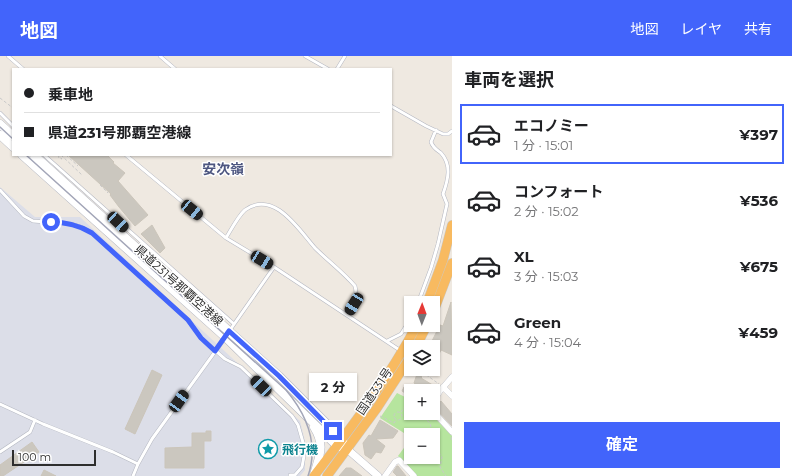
<!DOCTYPE html>
<html lang="ja">
<meta charset="utf-8">
<style>
:root{--surface:#fff;--page:#f6f6f6;--text:#202124;--muted:#757577;--line:#e0e0e0;--accent:#4264fb}
body{margin:0;font-family:Montserrat,"Noto Sans JP",sans-serif;background:var(--page);color:var(--text);height:100vh;display:flex;flex-direction:column;font-size:15px;white-space:nowrap}
*{box-sizing:border-box;margin:0}
p{font-size:13px;color:var(--muted)}
.icon{flex:none;width:22px;height:22px;fill:none;stroke:currentColor;stroke-width:2;stroke-linecap:round;stroke-linejoin:round}
.map{position:relative;flex:1;overflow:hidden}
.panel{display:flex;flex-direction:column;background:var(--surface);width:340px}
.panel>*{flex:none}
.banner{position:absolute;left:12px;top:12px;width:380px;height:88px;border-radius:0px;box-shadow:0 1px 3px #0004;display:grid;align-content:center;height:88px;padding:0 12px;background:var(--surface)}
.needle{width:26px;rotate:1deg}
.buttons{position:absolute;left:404px;top:240px;display:grid;gap:8px}
.buttons a{display:grid;place-items:center;width:36px;height:36px;border-radius:0px;background:var(--surface);box-shadow:0 1px 3px #0004;font-size:20px}
.scale{position:absolute;left:12px;bottom:10px;width:84px;box-sizing:border-box;padding-left:4px;border:2px solid #2e2e2e;border-top:0;font-size:11px;line-height:14px;white-space:nowrap;color:#2e2e2e;-webkit-text-stroke:3px #fff;paint-order:stroke}
.end{position:absolute;width:18px;height:18px;margin:-9px;border:5px solid #4264fb;background:#fff;box-shadow:0 0 0 2px #fff}
.from{border-radius:50%}
.bubble{position:absolute;height:28px;border-radius:0px;background:var(--surface);box-shadow:0 1px 3px #0004;font-size:13px;font-weight:700;line-height:28px;text-align:center}
.car{position:absolute;width:12px;height:24px;margin:-12px -6px;border-radius:5px;box-shadow:0 0 3px 1px #0007;background:linear-gradient(#222 24%,#8ab4d8 0 40%,#222 0 76%,#8ab4d8 0 86%,#222 0)}
.banner b{display:flex;align-items:center;gap:14px;height:38px;font-size:15px}
.banner b+b{border-top:1px solid var(--line)}
.banner i{width:10px;height:10px;background:var(--text)}
ul{padding:0;list-style:none}
li{display:flex;align-items:center;gap:12px;height:60px;margin:0 8px 6px;padding:0 4px;border:2px solid transparent;border-radius:0px}
li div{flex:1}
li b{display:block;font-size:15px}
li em{font-style:normal;font-weight:700}
li.selected{border-color:var(--accent)}
li>.icon{width:36px;height:36px;stroke-width:1.5}
h2{padding:0 12px;font-size:18px;line-height:48px}
.primary-button{display:flex;gap:8px;margin-top:auto;padding:8px 12px}
.primary-button a{flex:1;height:46px;border-radius:0px;background:var(--accent);color:#fff;font-size:16px;font-weight:700;line-height:46px;text-align:center}
header{display:flex;align-items:center;gap:24px;box-sizing:border-box;height:56px;padding:0 20px;background:var(--accent);color:#fff}
header strong{font-size:19px}
nav{display:flex;gap:22px;margin-inline-start:auto;font-size:14px}
main{display:flex;flex:1;min-height:0}
.map>svg:first-child{display:block}
</style>
<header>
<strong>地図</strong>
<nav><a>地図</a><a>レイヤ</a><a>共有</a></nav>
</header>
<main>
<div class="map">
<svg width="452" height="420" viewBox="0 0 452 420">
<rect width="100%" height="100%" fill="#efe9e1"/>
<path fill="#dcdee8" d="M 0,131 L 35,161 L 80,161 L 300,365 L 305,385 L 305,414 L 300,420 L 0,420 Z"/>
<path fill="#b6e59e" fill-rule="evenodd" d="M 397,337 L 411,344 L 411,357 L 430,357 L 452,380 L 452,420 L 417,420 L 398,400 L 409,385 L 410,379 L 404,377 L 380,362 ZM 411,379 L 433,379 L 433,401 L 411,401 Z"/>
<path fill="#cbc7bf" stroke="#cbc5ba" d="M 68,99 L 107,99 L 114,106 L 113,107 L 125,117 L 118,125 L 148,159 L 135,170 L 119,151 L 110,139 L 111,138 Z
M 152,169 L 165,192 L 160,197 L 141,178 Z
M 451,246 L 452,299 L 441,294 L 433,310 L 433,291 L 429,291 L 440,269 L 443,270 Z
M 152,314 L 162,319 L 135,378 L 125,373 Z
M 417,318 L 422,321 L 421,322 L 436,331 L 434,335 L 426,335 L 417,329 L 413,335 L 411,335 L 411,341 L 402,335 L 404,331 L 407,332 L 408,330 L 417,329 L 414,327 Z
M 441,345 L 452,358 L 452,370 L 434,351 Z
M 380,364 L 398,375 L 393,382 L 376,383 L 385,390 L 381,397 L 376,396 L 371,403 L 365,399 L 363,387 L 369,379 L 371,380 Z
M 206,375 L 211,375 L 211,385 L 204,385 L 204,412 L 165,412 L 165,392 L 192,391 L 192,377 L 206,377 Z
M 32,386 L 39,396 L 3,420 L 0,420 L 0,409 Z
M 397,410 L 398,410 L 406,420 L 397,420 L 393,416 Z
M 346,412 L 351,412 L 362,420 L 339,420 Z
M 44,414 L 56,420 L 41,420 Z"/>
<g fill="none" stroke-linecap="round" stroke-linejoin="round">
<g stroke="#b4b7c1" stroke-width="4">
<path id="service" d="M 8,0 L 23,13
M 160,0 L 175,13
M 305,0 L 328,13
M 337,13 L 345,0
M 391,50 L 426,70 L 443,78 L 448,78 L 452,75
M 0,57 L 13,70
M 44,99 L 234,268
M 126,99 L 226,182 L 274,211 L 401,295
M 0,134 L 24,160 L 33,165 L 71,168 L 81,171 L 92,177 L 188,264 L 201,282 L 225,303 L 241,311 L 292,360 L 298,369 L 304,390 L 304,400 L 302,411 L 295,419 L 290,419
M 226,182 C 231,174 238,160 245,154 C 274,133 299,174 315,192 C 328,205 343,216 355,230 C 358,241 353,250 347,259
M 418,247 L 431,212 L 438,188 L 447,148 L 443,138 C 448,124 452,109 441,97 C 437,94 433,92 431,86 L 436,74
M 230,274 L 274,211
M 387,285 L 401,278 L 411,262
M 0,348 L 43,368 L 113,396 L 138,408
M 0,396 L 30,376 L 35,364
M 133,420 L 138,408 L 152,383 L 225,282"/>
</g>
<g stroke="#b4b7c1" stroke-width="6">
<path id="minor" d="M 443,331 L 452,340
M 433,346 L 440,335 L 452,321
M 433,355 L 452,376
M 385,420 L 395,406 L 399,404 L 414,420"/>
</g>
<g stroke="#b4b7c1" stroke-width="8">
<path id="tertiary" d="M 347,393 L 378,420"/>
</g>
<g stroke="#b4b7c1" stroke-width="9">
<path id="secondary" d="M 0,68 L 13,80
M 0,79 L 13,91
M 22,99 L 225,281 L 337,390 L 343,392
M 34,99 L 279,320 L 342,383 L 345,389
M 314,419 C 319,400 326,390 314,371"/>
</g>
<g stroke="#c9c9c9" stroke-width="10">
<path id="trunk" d="M 427,247 L 443,204 L 452,169
M 433,257 L 452,207
M 416,291 L 427,269
M 314,420 C 351,372 388,323 417,269
M 327,420 L 377,352 L 411,300"/>
</g>
<path stroke="#c9c9c9" stroke-width="1" stroke-dasharray="3 2" stroke-linecap="butt" d="M 0,42 L 13,52
M 57,99 L 62,103 L 58,101
M 61,99 L 82,119
M 66,99 L 78,110
M 100,129 L 108,137
M 418,313 L 439,328
M 401,356 L 406,349 L 411,349
M394 360a4 4 0 1 1 8 0a4 4 0 1 1-8 0Z
M 421,357 L 422,360 L 430,367 L 433,379
M 380,360 L 394,367 L 396,364
M 451,381 L 452,386
M 433,388 L 442,401 L 440,411 L 446,420"/>
<use href="#service" stroke="#fff" stroke-width="3"/>
<use href="#minor" stroke="#fff" stroke-width="5.5"/>
<use href="#tertiary" stroke="#fff" stroke-width="7"/>
<use href="#secondary" stroke="#fff" stroke-width="8"/>
<use href="#trunk" stroke="#f8ba60" stroke-width="9"/>
<path stroke="#a3a6b8" stroke-width="1.5" d="M 0,71 L 13,83
M 26,99 L 286,334 C 307,359 319,388 308,420"/>
</g>
<g fill="none" stroke-linecap="round" stroke-linejoin="round">
<path stroke="#4264fb" stroke-width="5" d="M 51,166 C 66,166 79,169 92,177 L 188,264 L 201,282 L 215,295 L 229,275 L 279,320 L 333,375"/>
</g>
<defs>
<g id="sight-ring" transform="scale(1)"><circle r="9.5" fill="#fff" stroke="#0f9aa8" stroke-width="1.5"/><path d="M0-6L1.8-2.2L6-1.7L2.9 1.2L3.7 5.4L0 3.3L-3.7 5.4L-2.9 1.2L-6-1.7L-1.8-2.2Z" fill="#0f9aa8"/></g>
</defs>
<g fill-rule="evenodd">
<use href="#sight-ring" x="268" y="393"/>
</g>
<g text-anchor="middle" dominant-baseline="central" stroke-width="3" stroke-linejoin="round" paint-order="stroke">
<g font-size="12" fill="#2e2e2e" stroke="#fff">
<text transform="translate(179 229) rotate(42)">県道231号那覇空港線</text>
<text transform="translate(374 335) rotate(-56)">国道331号</text>
</g>
<g font-size="12" font-weight="bold" fill="#0d838f" stroke="#fff" text-anchor="start">
<text x="282" y="393">飛行機</text>
</g>
<g font-size="14" font-weight="bold" fill="#4d5680" stroke="#fff">
<text x="223" y="113">安次嶺</text>
</g>
</g>
</svg>
<div class="buttons">
<a><svg class="needle" viewBox="-14 -14 28 28"><path d="M0-13l5 13h-10z" fill="#e53935"/><path d="M0 13l5-13h-10z" fill="#757577"/></svg></a>
<a><svg class="icon" aria-label="layers" viewBox="0 0 24 24"><path d="M12 4l9 5-9 5-9-5zM3 14l9 5 9-5"/></svg></a>
<a>+</a>
<a>−</a>
</div>
<div class="scale">100 m</div>
<i class="end from" style="left:51px;top:166px"></i>
<i class="end" style="left:333px;top:375px"></i>
<div class="bubble" style="left:309px;top:317px;width:48px">2 分</div>
<i class="car" style="left:192px;top:154px;rotate:129deg"></i>
<i class="car" style="left:118px;top:166px;rotate:133deg"></i>
<i class="car" style="left:262px;top:204px;rotate:121deg"></i>
<i class="car" style="left:354px;top:248px;rotate:212deg"></i>
<i class="car" style="left:261px;top:330px;rotate:314deg"></i>
<i class="car" style="left:179px;top:345px;rotate:36deg"></i>
<div class="banner">
<b><i class="from"></i>乗車地</b>
<b><i></i>県道231号那覇空港線</b>
</div>
</div>
<section class="panel">
<h2>車両を選択</h2>
<ul>
<li class="selected"><svg class="icon" aria-label="car" viewBox="0 0 24 24"><path d="M5 17H2v-5l4-1 3-4h7l3 4 3 1v5h-3M9 17h6M6 11h13"/><circle cx="7" cy="17" r="2"/><circle cx="17" cy="17" r="2"/></svg><div><b>エコノミー</b><p>1 分 · 15:01</p></div><em>¥397</em></li>
<li><svg class="icon" aria-label="car" viewBox="0 0 24 24"><path d="M5 17H2v-5l4-1 3-4h7l3 4 3 1v5h-3M9 17h6M6 11h13"/><circle cx="7" cy="17" r="2"/><circle cx="17" cy="17" r="2"/></svg><div><b>コンフォート</b><p>2 分 · 15:02</p></div><em>¥536</em></li>
<li><svg class="icon" aria-label="car" viewBox="0 0 24 24"><path d="M5 17H2v-5l4-1 3-4h7l3 4 3 1v5h-3M9 17h6M6 11h13"/><circle cx="7" cy="17" r="2"/><circle cx="17" cy="17" r="2"/></svg><div><b>XL</b><p>3 分 · 15:03</p></div><em>¥675</em></li>
<li><svg class="icon" aria-label="car" viewBox="0 0 24 24"><path d="M5 17H2v-5l4-1 3-4h7l3 4 3 1v5h-3M9 17h6M6 11h13"/><circle cx="7" cy="17" r="2"/><circle cx="17" cy="17" r="2"/></svg><div><b>Green</b><p>4 分 · 15:04</p></div><em>¥459</em></li>
</ul>
<div class="primary-button"><a>確定</a></div>
</section>
</main>
